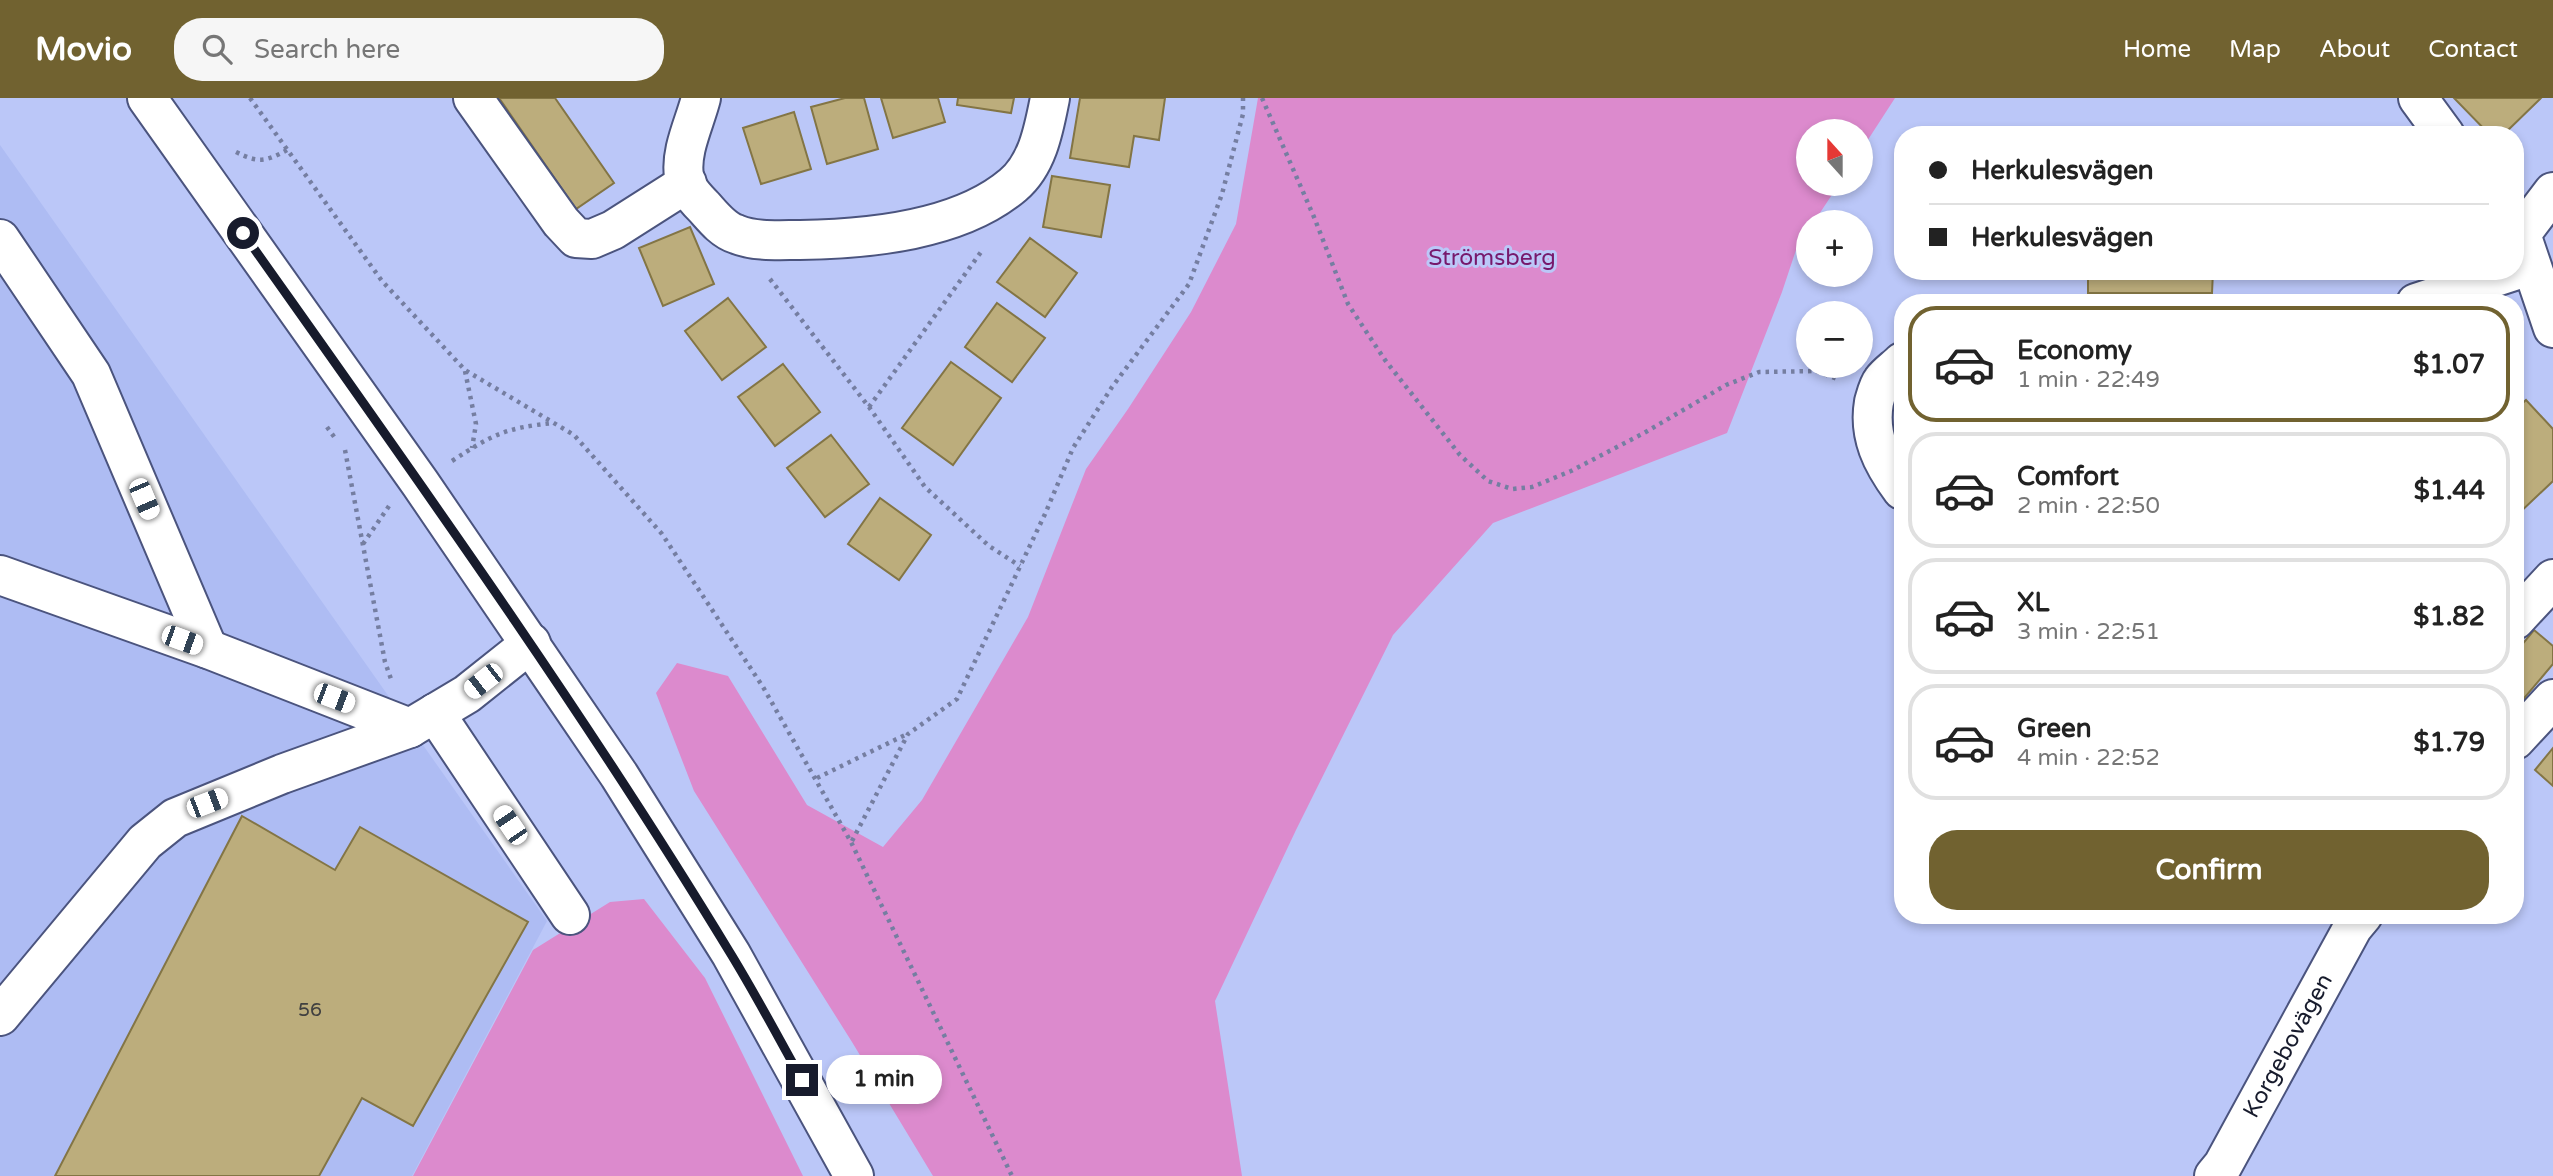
<!DOCTYPE html>
<meta charset="utf-8">
<style>
:root{--surface:#fff;--page:#f6f6f6;--text:#222;--muted:#767676;--line:#e0e0e0;--accent:#716230}
body{margin:0;font-family:"Varela Round",sans-serif;background:var(--page);color:var(--text);height:100vh;display:flex;flex-direction:column;font-size:26px;white-space:nowrap}
*{box-sizing:border-box;margin:0}
p{font-size:23px;color:var(--muted)}
.icon{flex:none;width:38px;height:38px;fill:none;stroke:currentColor;stroke-width:2;stroke-linecap:round;stroke-linejoin:round}
.map{position:relative;flex:1;overflow:hidden}
.sheet{position:absolute;left:1894px;top:196px;width:630px;height:630px;display:flex;flex-direction:column;background:var(--surface);border-radius:28px;box-shadow:0 4px 10px #0003}
.sheet>*{flex:none}
.guide{position:absolute;left:1894px;top:28px;width:630px;height:154px;border-radius:28px;box-shadow:0 4px 10px #0003;display:grid;align-content:center;height:154px;padding:0 35px;background:var(--surface)}
.needle{width:46px;rotate:339deg}
.tools{position:absolute;left:1796px;top:21px;display:grid;gap:14px}
.tools a{display:grid;place-items:center;width:77px;height:77px;border-radius:50%;background:var(--surface);box-shadow:0 4px 10px #0003;font-size:35px}
.end{position:absolute;width:32px;height:32px;margin:-16px;border:9px solid #171b2c;background:#fff;box-shadow:0 0 0 4px #fff}
.from{border-radius:50%}
.bubble{position:absolute;height:49px;border-radius:24px;background:var(--surface);box-shadow:0 4px 10px #0003;font-size:23px;font-weight:800;line-height:49px;text-align:center}
.car{position:absolute;width:21px;height:42px;margin:-21px -10px;border-radius:9px;box-shadow:0 0 5px 2px #0007;background:linear-gradient(#fff 24%,#345 0 40%,#fff 0 76%,#345 0 86%,#fff 0)}
.guide b{display:flex;align-items:center;gap:24px;height:66px;font-size:26px}
.guide b+b{border-top:2px solid var(--line)}
.guide i{width:18px;height:18px;background:var(--text)}
ul{padding:12px 0 0;list-style:none}
li{display:flex;align-items:center;gap:21px;height:116px;margin:0 14px 10px;padding:0 21px;border:4px solid var(--line);border-radius:28px}
li div{flex:1}
li b{display:block;font-size:26px}
li em{font-style:normal;font-weight:800}
li.on{border-color:var(--accent)}
li>.icon{width:63px;height:63px;stroke-width:1.5}
.action{display:flex;gap:14px;margin-top:auto;padding:14px 35px}
.action a{flex:1;height:80px;border-radius:28px;background:var(--accent);color:#fff;font-size:28px;font-weight:800;line-height:80px;text-align:center}
header{display:flex;align-items:center;gap:42px;box-sizing:border-box;height:98px;padding:0 35px;background:var(--accent);color:#fff}
header strong{font-size:33px}
nav{display:flex;gap:38px;margin-inline-start:auto;font-size:24px}
.search{width:490px;height:63px;background:var(--page);display:flex;align-items:center;gap:18px;box-sizing:border-box;padding:0 24px;border-radius:28px;color:var(--muted);font-size:26px}
.map>svg:first-child{display:block}
</style>
<header>
<strong>Movio</strong>
<div class="search"><svg class="icon" aria-label="search" viewBox="0 0 24 24"><circle cx="10" cy="10" r="6"/><path d="M15 15l6 6"/></svg>Search here</div>
<nav><a>Home</a><a>Map</a><a>About</a><a>Contact</a></nav>
</header>
<div class="map">
<svg width="2553" height="1078" viewBox="0 0 2553 1078">
<rect width="100%" height="100%" fill="#bbc7f8"/>
<path fill="#aebcf3" d="M 0,47 L 547,823 L 412,1078 L 0,1078 Z"/>
<path fill="#dc8acd" d="M 1258,0 L 1895,0 L 1860,54 L 1860,33 L 1808,33 L 1808,86 L 1839,86 L 1814,124 L 1808,124 L 1808,134 L 1796,152 L 1782,194 L 1727,335 L 1493,425 L 1393,537 L 1296,732 L 1215,903 L 1242,1078 L 933,1078 L 852,944 L 694,693 L 656,595 L 677,565 L 728,578 L 807,707 L 883,749 L 922,702 L 1028,519 L 1086,371 L 1128,311 L 1191,214 L 1236,126 Z
M 644,801 L 705,880 L 803,1078 L 413,1078 L 533,852 L 610,804 Z"/>
<path fill="#bcad7c" stroke="#837545" stroke-width="2" d="M 499,0 L 555,0 L 614,85 L 576,111 Z
M 845,0 L 864,0 L 878,51 L 827,66 L 811,9 Z
M 881,0 L 938,0 L 945,24 L 893,40 Z
M 958,0 L 1014,0 L 1011,15 L 957,7 Z
M 1080,0 L 1165,0 L 1159,42 L 1134,38 L 1129,69 L 1070,60 Z
M 2454,0 L 2541,0 L 2503,37 L 2490,37 Z
M 794,14 L 811,71 L 761,86 L 743,30 Z
M 1052,78 L 1110,87 L 1101,139 L 1043,129 Z
M 690,129 L 714,186 L 663,208 L 639,150 Z
M 1030,140 L 1077,175 L 1045,219 L 997,184 Z
M 2088,173 L 2213,173 L 2212,195 L 2088,195 Z
M 728,200 L 766,249 L 722,282 L 685,233 Z
M 997,205 L 1045,240 L 1012,284 L 965,249 Z
M 951,264 L 1001,300 L 953,367 L 902,330 Z
M 783,266 L 820,314 L 775,348 L 738,299 Z
M 2526,302 L 2553,331 L 2553,383 L 2515,419 L 2515,312 Z
M 831,337 L 869,386 L 825,419 L 787,370 Z
M 880,400 L 931,437 L 899,482 L 848,446 Z
M 2534,532 L 2553,548 L 2553,566 L 2515,611 L 2515,555 Z
M 2553,650 L 2553,688 L 2535,672 Z
M 242,718 L 335,772 L 360,729 L 528,824 L 413,1028 L 362,1000 L 319,1078 L 55,1078 Z"/>
<g fill="none" stroke-linecap="round" stroke-linejoin="round">
<g stroke="#4b547e" stroke-width="42">
<g id="minor">
<path d="M 147,0 L 420,385 L 619,677 L 731,856 L 854,1078"/>
<path d="M 473,0 L 561,124 L 576,140 L 592,141 L 613,132 L 687,85"/>
<path d="M 701,0 C 695,24 680,53 684,78 C 685,89 696,101 704,109 C 713,119 723,132 736,136 C 755,144 779,142 800,142 C 868,141 959,133 1013,87 C 1038,66 1044,30 1050,0"/>
<path d="M 2418,0 L 2445,37"/>
<path d="M 2553,94 L 2521,136 L 2553,230"/>
<path d="M 0,141 L 91,276 L 208,551"/>
<path d="M 2416,205 L 2514,173"/>
<path d="M 1902,264 C 1896,270 1887,276 1882,283 C 1878,288 1876,297 1874,304 C 1868,338 1882,365 1902,392"/>
<path d="M 0,477 L 208,551 L 410,630"/>
<path d="M 2515,522 L 2553,481"/>
<path d="M 435,615 L 570,817"/>
<path d="M 2515,642 L 2553,601"/>
<path d="M 0,918 L 145,744 L 175,720 L 282,676 L 410,630 L 467,596 L 531,545"/>
<path id="s1" d="M 2214,1078 L 2223,1067 L 2353,829 L 2363,817"/>
</g>
</g>
<path stroke="#757ea1" stroke-width="4.5" stroke-dasharray="3.5 5" stroke-linecap="butt" d="M 250,0 L 382,183 L 465,272 L 574,337 L 662,436 L 763,589 L 851,744 L 1012,1078
M 1262,0 L 1314,119 L 1348,206 L 1385,262 L 1460,357 L 1488,383 L 1512,391 L 1532,389 L 1571,373 L 1644,335 L 1726,287 L 1759,274 L 1816,273 L 1840,282
M 236,54 C 258,65 265,64 287,52
M 770,181 L 869,309 L 925,389 L 989,448 L 1020,468
M 465,273 L 476,326 L 472,350
M 869,309 L 981,154
M 327,329 L 335,340
M 345,352 L 385,564 L 391,581
M 452,363 C 492,337 504,330 553,325
M 363,446 L 389,408
M 817,680 L 907,636
M 852,743 L 908,636 L 957,601 L 1045,416 L 1073,350 L 1112,289 L 1189,186 L 1222,96 L 1243,16 L 1243,0"/>
<use href="#minor" stroke="#fff" stroke-width="38"/>
</g>
<g fill="none" stroke-linecap="round" stroke-linejoin="round">
<path stroke="#171b2c" stroke-width="9" d="M 243,135 C 410,371 579,606 729,853 C 755,895 778,939 802,982"/>
</g>
<g text-anchor="middle" dominant-baseline="central" stroke-width="6" stroke-linejoin="round" paint-order="stroke">
<g font-size="19" fill="#404040">
<text x="310" y="912">56</text>
</g>
<g font-size="23" fill="#77186c" stroke="#bbc7f8">
<text x="1492" y="160">Strömsberg</text>
</g>
<g font-size="23" fill="#171b2c" stroke="#bbc7f8">
<text stroke="none"><textPath href="#s1" startOffset="150">Korgebovägen</textPath></text>
</g>
</g>
</svg>
<div class="tools">
<a><svg class="needle" viewBox="-14 -14 28 28"><path d="M0-13l5 13h-10z" fill="#e53935"/><path d="M0 13l5-13h-10z" fill="#767676"/></svg></a>
<a>+</a>
<a>−</a>
</div>
<i class="end from" style="left:243px;top:135px"></i>
<i class="end" style="left:802px;top:982px"></i>
<div class="bubble" style="left:826px;top:957px;width:116px">1 min</div>
<i class="car" style="left:144px;top:401px;rotate:157deg"></i>
<i class="car" style="left:182px;top:542px;rotate:110deg"></i>
<i class="car" style="left:483px;top:583px;rotate:232deg"></i>
<i class="car" style="left:334px;top:600px;rotate:111deg"></i>
<i class="car" style="left:207px;top:705px;rotate:69deg"></i>
<i class="car" style="left:510px;top:727px;rotate:326deg"></i>
<div class="guide">
<b><i class="from"></i>Herkulesvägen</b>
<b><i></i>Herkulesvägen</b>
</div>
<section class="sheet">
<ul>
<li class="on"><svg class="icon" aria-label="car" viewBox="0 0 24 24"><path d="M5 17H2v-5l4-1 3-4h7l3 4 3 1v5h-3M9 17h6M6 11h13"/><circle cx="7" cy="17" r="2"/><circle cx="17" cy="17" r="2"/></svg><div><b>Economy</b><p>1 min · 22:49</p></div><em>$1.07</em></li>
<li><svg class="icon" aria-label="car" viewBox="0 0 24 24"><path d="M5 17H2v-5l4-1 3-4h7l3 4 3 1v5h-3M9 17h6M6 11h13"/><circle cx="7" cy="17" r="2"/><circle cx="17" cy="17" r="2"/></svg><div><b>Comfort</b><p>2 min · 22:50</p></div><em>$1.44</em></li>
<li><svg class="icon" aria-label="car" viewBox="0 0 24 24"><path d="M5 17H2v-5l4-1 3-4h7l3 4 3 1v5h-3M9 17h6M6 11h13"/><circle cx="7" cy="17" r="2"/><circle cx="17" cy="17" r="2"/></svg><div><b>XL</b><p>3 min · 22:51</p></div><em>$1.82</em></li>
<li><svg class="icon" aria-label="car" viewBox="0 0 24 24"><path d="M5 17H2v-5l4-1 3-4h7l3 4 3 1v5h-3M9 17h6M6 11h13"/><circle cx="7" cy="17" r="2"/><circle cx="17" cy="17" r="2"/></svg><div><b>Green</b><p>4 min · 22:52</p></div><em>$1.79</em></li>
</ul>
<div class="action"><a>Confirm</a></div>
</section>
</div>
